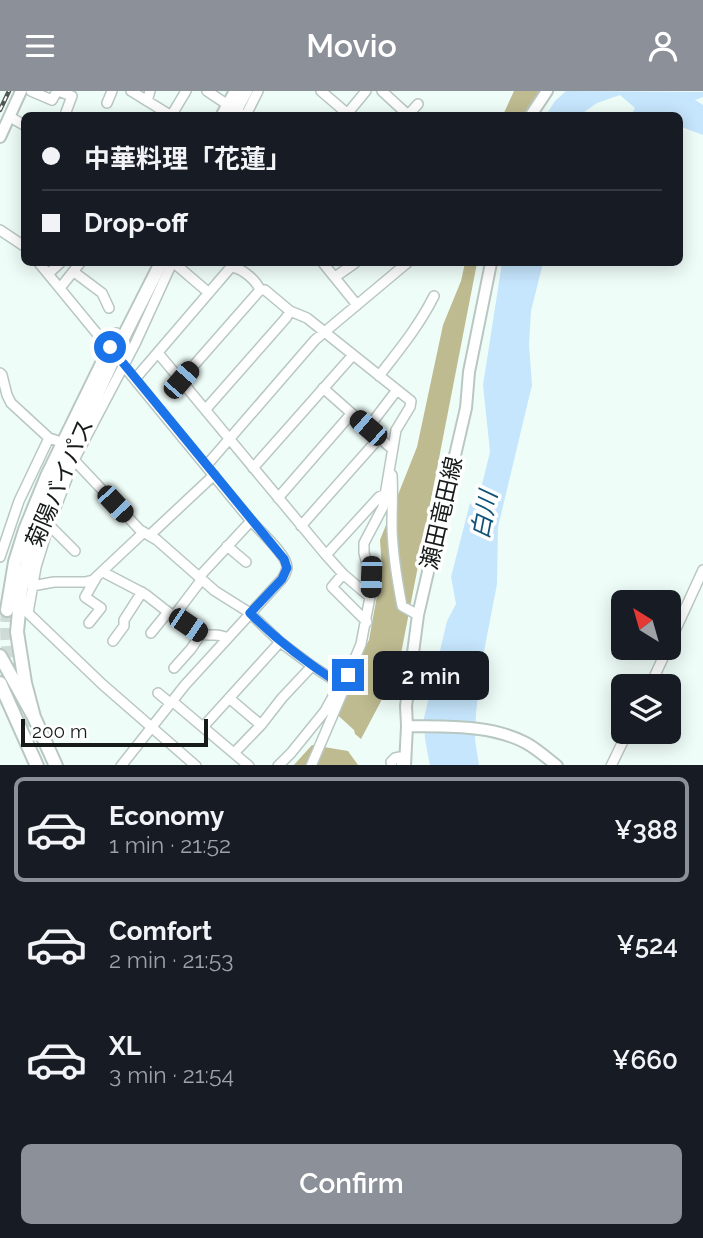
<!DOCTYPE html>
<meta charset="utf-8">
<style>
:root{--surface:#171b24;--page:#20242c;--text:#f1f3f6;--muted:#9ea1a6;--line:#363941;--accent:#8c9099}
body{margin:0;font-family:Raleway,"Noto Sans JP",sans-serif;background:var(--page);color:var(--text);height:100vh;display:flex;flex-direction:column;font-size:26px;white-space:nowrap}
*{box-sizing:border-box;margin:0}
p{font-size:23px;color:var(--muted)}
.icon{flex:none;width:38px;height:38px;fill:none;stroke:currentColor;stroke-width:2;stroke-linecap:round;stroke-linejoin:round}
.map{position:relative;height:674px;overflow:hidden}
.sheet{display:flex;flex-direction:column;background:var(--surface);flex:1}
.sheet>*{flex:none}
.banner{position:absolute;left:21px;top:21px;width:662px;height:154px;border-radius:10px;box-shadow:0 4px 18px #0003;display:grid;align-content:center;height:154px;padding:0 21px;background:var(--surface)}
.needle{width:46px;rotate:323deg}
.tools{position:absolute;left:611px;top:499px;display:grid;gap:14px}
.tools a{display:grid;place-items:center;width:70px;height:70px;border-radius:10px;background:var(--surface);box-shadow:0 4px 18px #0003;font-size:35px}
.scale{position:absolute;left:21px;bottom:18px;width:187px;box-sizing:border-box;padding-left:7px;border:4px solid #161b1a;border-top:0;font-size:19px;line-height:24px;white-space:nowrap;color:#161b1a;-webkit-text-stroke:5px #fff;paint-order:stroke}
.end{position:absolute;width:32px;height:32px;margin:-16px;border:9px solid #1a73e8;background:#fff;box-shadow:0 0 0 4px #fff}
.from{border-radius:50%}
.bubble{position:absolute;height:49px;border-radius:10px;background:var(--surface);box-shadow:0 4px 18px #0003;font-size:23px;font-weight:600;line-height:49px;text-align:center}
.car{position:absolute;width:21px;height:42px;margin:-21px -10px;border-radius:9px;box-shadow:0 0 5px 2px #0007;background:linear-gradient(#222 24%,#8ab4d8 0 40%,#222 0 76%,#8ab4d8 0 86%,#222 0)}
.banner b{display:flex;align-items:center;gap:24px;height:66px;font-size:26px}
.banner b+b{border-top:2px solid var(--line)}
.banner i{width:18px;height:18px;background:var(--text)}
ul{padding:12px 0 0;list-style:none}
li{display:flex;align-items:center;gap:21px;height:105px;margin:0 14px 10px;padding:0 7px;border:4px solid transparent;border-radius:10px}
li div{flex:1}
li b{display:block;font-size:26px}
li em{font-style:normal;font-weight:600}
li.selected{border-color:var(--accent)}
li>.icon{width:63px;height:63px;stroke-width:1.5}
.primary-button{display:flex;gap:14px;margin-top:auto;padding:14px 21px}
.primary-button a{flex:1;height:80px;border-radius:10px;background:var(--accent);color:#fff;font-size:28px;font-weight:600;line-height:80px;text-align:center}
header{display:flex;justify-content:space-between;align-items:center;height:91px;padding:0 21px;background:var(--accent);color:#fff;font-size:32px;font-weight:600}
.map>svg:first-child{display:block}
</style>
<header><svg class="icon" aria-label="menu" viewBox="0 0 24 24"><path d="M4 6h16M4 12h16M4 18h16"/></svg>Movio<svg class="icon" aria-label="person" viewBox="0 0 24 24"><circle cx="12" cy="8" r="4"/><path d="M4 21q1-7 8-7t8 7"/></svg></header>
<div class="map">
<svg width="703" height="675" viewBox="0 0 703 675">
<rect width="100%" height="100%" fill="#effdf8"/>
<path fill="#bebb91" d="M 514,0 L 543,0 L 526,24 L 503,24 Z
M 465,172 L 477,172 L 398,578 L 361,648 L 355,643 L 354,639 L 331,618 L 369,549 L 382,477 L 380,449 L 417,356 L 443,234 L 461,190 Z
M 312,654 L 348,660 L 358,674 L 293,675 Z"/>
<path fill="#c6e6fd" d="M 566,0 L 703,1 L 703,6 L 695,9 L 703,14 L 703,44 L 679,35 L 679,24 L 631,24 L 635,17 L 620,4 L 597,12 L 580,24 L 546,24 L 555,10 Z
M 502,172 L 543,172 L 531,220 L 529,254 L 532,294 L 498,436 L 497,493 L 481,576 L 476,622 L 475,649 L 479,674 L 430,675 L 425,648 L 424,627 L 447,530 L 456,513 L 451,486 L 470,412 L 476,418 L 490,361 L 483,294 Z"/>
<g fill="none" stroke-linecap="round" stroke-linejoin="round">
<path stroke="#cedbd7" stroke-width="12" stroke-dasharray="12 6" stroke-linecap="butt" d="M 7,519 C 3,559 13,600 28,637"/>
<g stroke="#b9c7c2" stroke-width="12">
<path id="minor" d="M 31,0 L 52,9 L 57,0
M 58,0 L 72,5 L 66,21
M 131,0 L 170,24
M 207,0 L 243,24
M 321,0 L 349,24
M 382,0 L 408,24
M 147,10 L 150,0
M 107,12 L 112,0
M 347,23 L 366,0
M 173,24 L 174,20 L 186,0
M 246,24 L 258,0
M 408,24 L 418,13
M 10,26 L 24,34
M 0,139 L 24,155
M 39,172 L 251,430 C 260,440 288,465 287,477 C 286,482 284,485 282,488 L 185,594 L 121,675
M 172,172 L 135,253 L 74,369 L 48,437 L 36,476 L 28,522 L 102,593 L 196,675
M 174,172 L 209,202
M 229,172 L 231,176 C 242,177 256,189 260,199 L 265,199 L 290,220 L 307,227 L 411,310 L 410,316 L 396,339 L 383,416 L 364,452 L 364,462 L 371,486 L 370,506 L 361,553 L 348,584 L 340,593 L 325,620 L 291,662 L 278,675
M 323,172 L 357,214
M 74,181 L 102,202 L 109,217
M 48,183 L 60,172
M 335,186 L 355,172
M 60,197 L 80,172
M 158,262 L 326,464 L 343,483 L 370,506
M 0,282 L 2,284 L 7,304 L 11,312 L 49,347 L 58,350
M 379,285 C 399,259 419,235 434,205
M 135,288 L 231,176
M 181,289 L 260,199
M 323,297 L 392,358
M 206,318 L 286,227 L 290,220
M 368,337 L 397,299
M 74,369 L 140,439 L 157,449 L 215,500 L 250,522 L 280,551 L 312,575 L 340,593 L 344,598 L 311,675
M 206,375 L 315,249 L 407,172
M 253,377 L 353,264
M 392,384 C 393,401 392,417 392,433 C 392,459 397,489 402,515 L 418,524
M 278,407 L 351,323
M 49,434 L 75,460
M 301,435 L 379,347
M 150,444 L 214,384
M 227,455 L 246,471
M 326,464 L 379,406 L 385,403
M 0,466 L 19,410 L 49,347
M 103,481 L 145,503 L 168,521 L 201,543 C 211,546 217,541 227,547
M 343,483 L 332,496 L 367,531
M 199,486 L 251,430
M 32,495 L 54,491 L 85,491 L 93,489 L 144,441
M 174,525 L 202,488
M 89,532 L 101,517 L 85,506 L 96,487
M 151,542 L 168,521
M 113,550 L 124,535 L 124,529 L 142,501
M 668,555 L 703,479
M 174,577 L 191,558 L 201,543
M 650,595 L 668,556
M 158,602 L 170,612
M 229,607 L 261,634
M 172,610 L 249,675
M 203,636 L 280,551
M 234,662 L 261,634 L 282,607 L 312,575
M 392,675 L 391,671 L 395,667 L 400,666 L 402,675
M 611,675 L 628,640"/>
</g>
<g stroke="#b9c7c2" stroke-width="14">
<path id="major" d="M 531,24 L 547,0
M 0,46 L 21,0
M 407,635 C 446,636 490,633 526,652 C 537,658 547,667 557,675
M 405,675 L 407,635 L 406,615 L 418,524 L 466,317 L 469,281 L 491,172"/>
</g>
<g stroke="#b9c7c2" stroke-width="16">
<path id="highway" d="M 223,24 L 236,0
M 233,24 L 246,0
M 7,519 L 15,471 L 25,439 L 47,385 L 116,244
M 0,565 L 34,626 L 56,675
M 0,592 L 37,675
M 34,626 L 25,592 L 17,541 L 21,499 L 34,444 L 47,411 L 126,241 L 161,172"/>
</g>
<use href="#minor" stroke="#fff" stroke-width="9"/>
<use href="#major" stroke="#fff" stroke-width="10"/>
<use href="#highway" stroke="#fff" stroke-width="12"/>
<g stroke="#505855" stroke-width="4.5">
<path id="rail" d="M 0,19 L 9,0"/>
</g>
<use href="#rail" stroke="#fff" stroke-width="2" stroke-dasharray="5" stroke-linecap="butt"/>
</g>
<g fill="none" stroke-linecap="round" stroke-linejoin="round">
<path stroke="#1a73e8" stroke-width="9" d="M 110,256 L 284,468 L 287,477 L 282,488 L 250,522 C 278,550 307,572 340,593 L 348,584"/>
</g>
<g text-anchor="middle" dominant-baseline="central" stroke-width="7" stroke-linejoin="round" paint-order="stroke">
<g font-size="23" fill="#161b1a" stroke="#fff">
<text transform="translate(59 392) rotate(-67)">菊陽バイパス</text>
<text transform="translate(441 422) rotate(-77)">瀬田竜田線</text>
</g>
<g font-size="24" font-style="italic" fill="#115378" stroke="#fff">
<text transform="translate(484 424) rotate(-79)">白川</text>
</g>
</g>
</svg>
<div class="tools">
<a><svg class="needle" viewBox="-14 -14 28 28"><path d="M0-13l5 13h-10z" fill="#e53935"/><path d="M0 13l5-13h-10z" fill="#9ea1a6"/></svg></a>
<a><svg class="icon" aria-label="layers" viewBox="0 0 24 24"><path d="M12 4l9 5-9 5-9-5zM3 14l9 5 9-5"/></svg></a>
</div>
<div class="scale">200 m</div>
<i class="end from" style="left:110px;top:256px"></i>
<i class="end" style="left:348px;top:584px"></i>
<div class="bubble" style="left:373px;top:560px;width:116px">2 min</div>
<i class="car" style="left:181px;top:289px;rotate:41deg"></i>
<i class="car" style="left:368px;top:337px;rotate:311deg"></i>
<i class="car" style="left:115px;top:413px;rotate:137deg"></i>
<i class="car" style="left:371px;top:486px;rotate:182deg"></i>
<i class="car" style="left:188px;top:534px;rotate:124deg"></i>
<div class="banner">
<b><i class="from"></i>中華料理「花蓮」</b>
<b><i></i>Drop-off</b>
</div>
</div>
<section class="sheet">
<ul>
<li class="selected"><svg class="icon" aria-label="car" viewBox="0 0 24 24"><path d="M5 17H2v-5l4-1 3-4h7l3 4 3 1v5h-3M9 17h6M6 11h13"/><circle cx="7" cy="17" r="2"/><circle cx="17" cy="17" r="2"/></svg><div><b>Economy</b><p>1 min · 21:52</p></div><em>¥388</em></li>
<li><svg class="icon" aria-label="car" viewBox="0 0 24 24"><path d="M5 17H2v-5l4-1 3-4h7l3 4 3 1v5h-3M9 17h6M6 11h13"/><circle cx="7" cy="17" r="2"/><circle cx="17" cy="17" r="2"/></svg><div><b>Comfort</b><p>2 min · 21:53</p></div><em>¥524</em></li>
<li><svg class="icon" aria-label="car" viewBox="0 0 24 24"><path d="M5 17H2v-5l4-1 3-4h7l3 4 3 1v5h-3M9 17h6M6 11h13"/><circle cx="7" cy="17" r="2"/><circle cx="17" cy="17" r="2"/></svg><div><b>XL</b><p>3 min · 21:54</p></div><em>¥660</em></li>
</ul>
<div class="primary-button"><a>Confirm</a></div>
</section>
